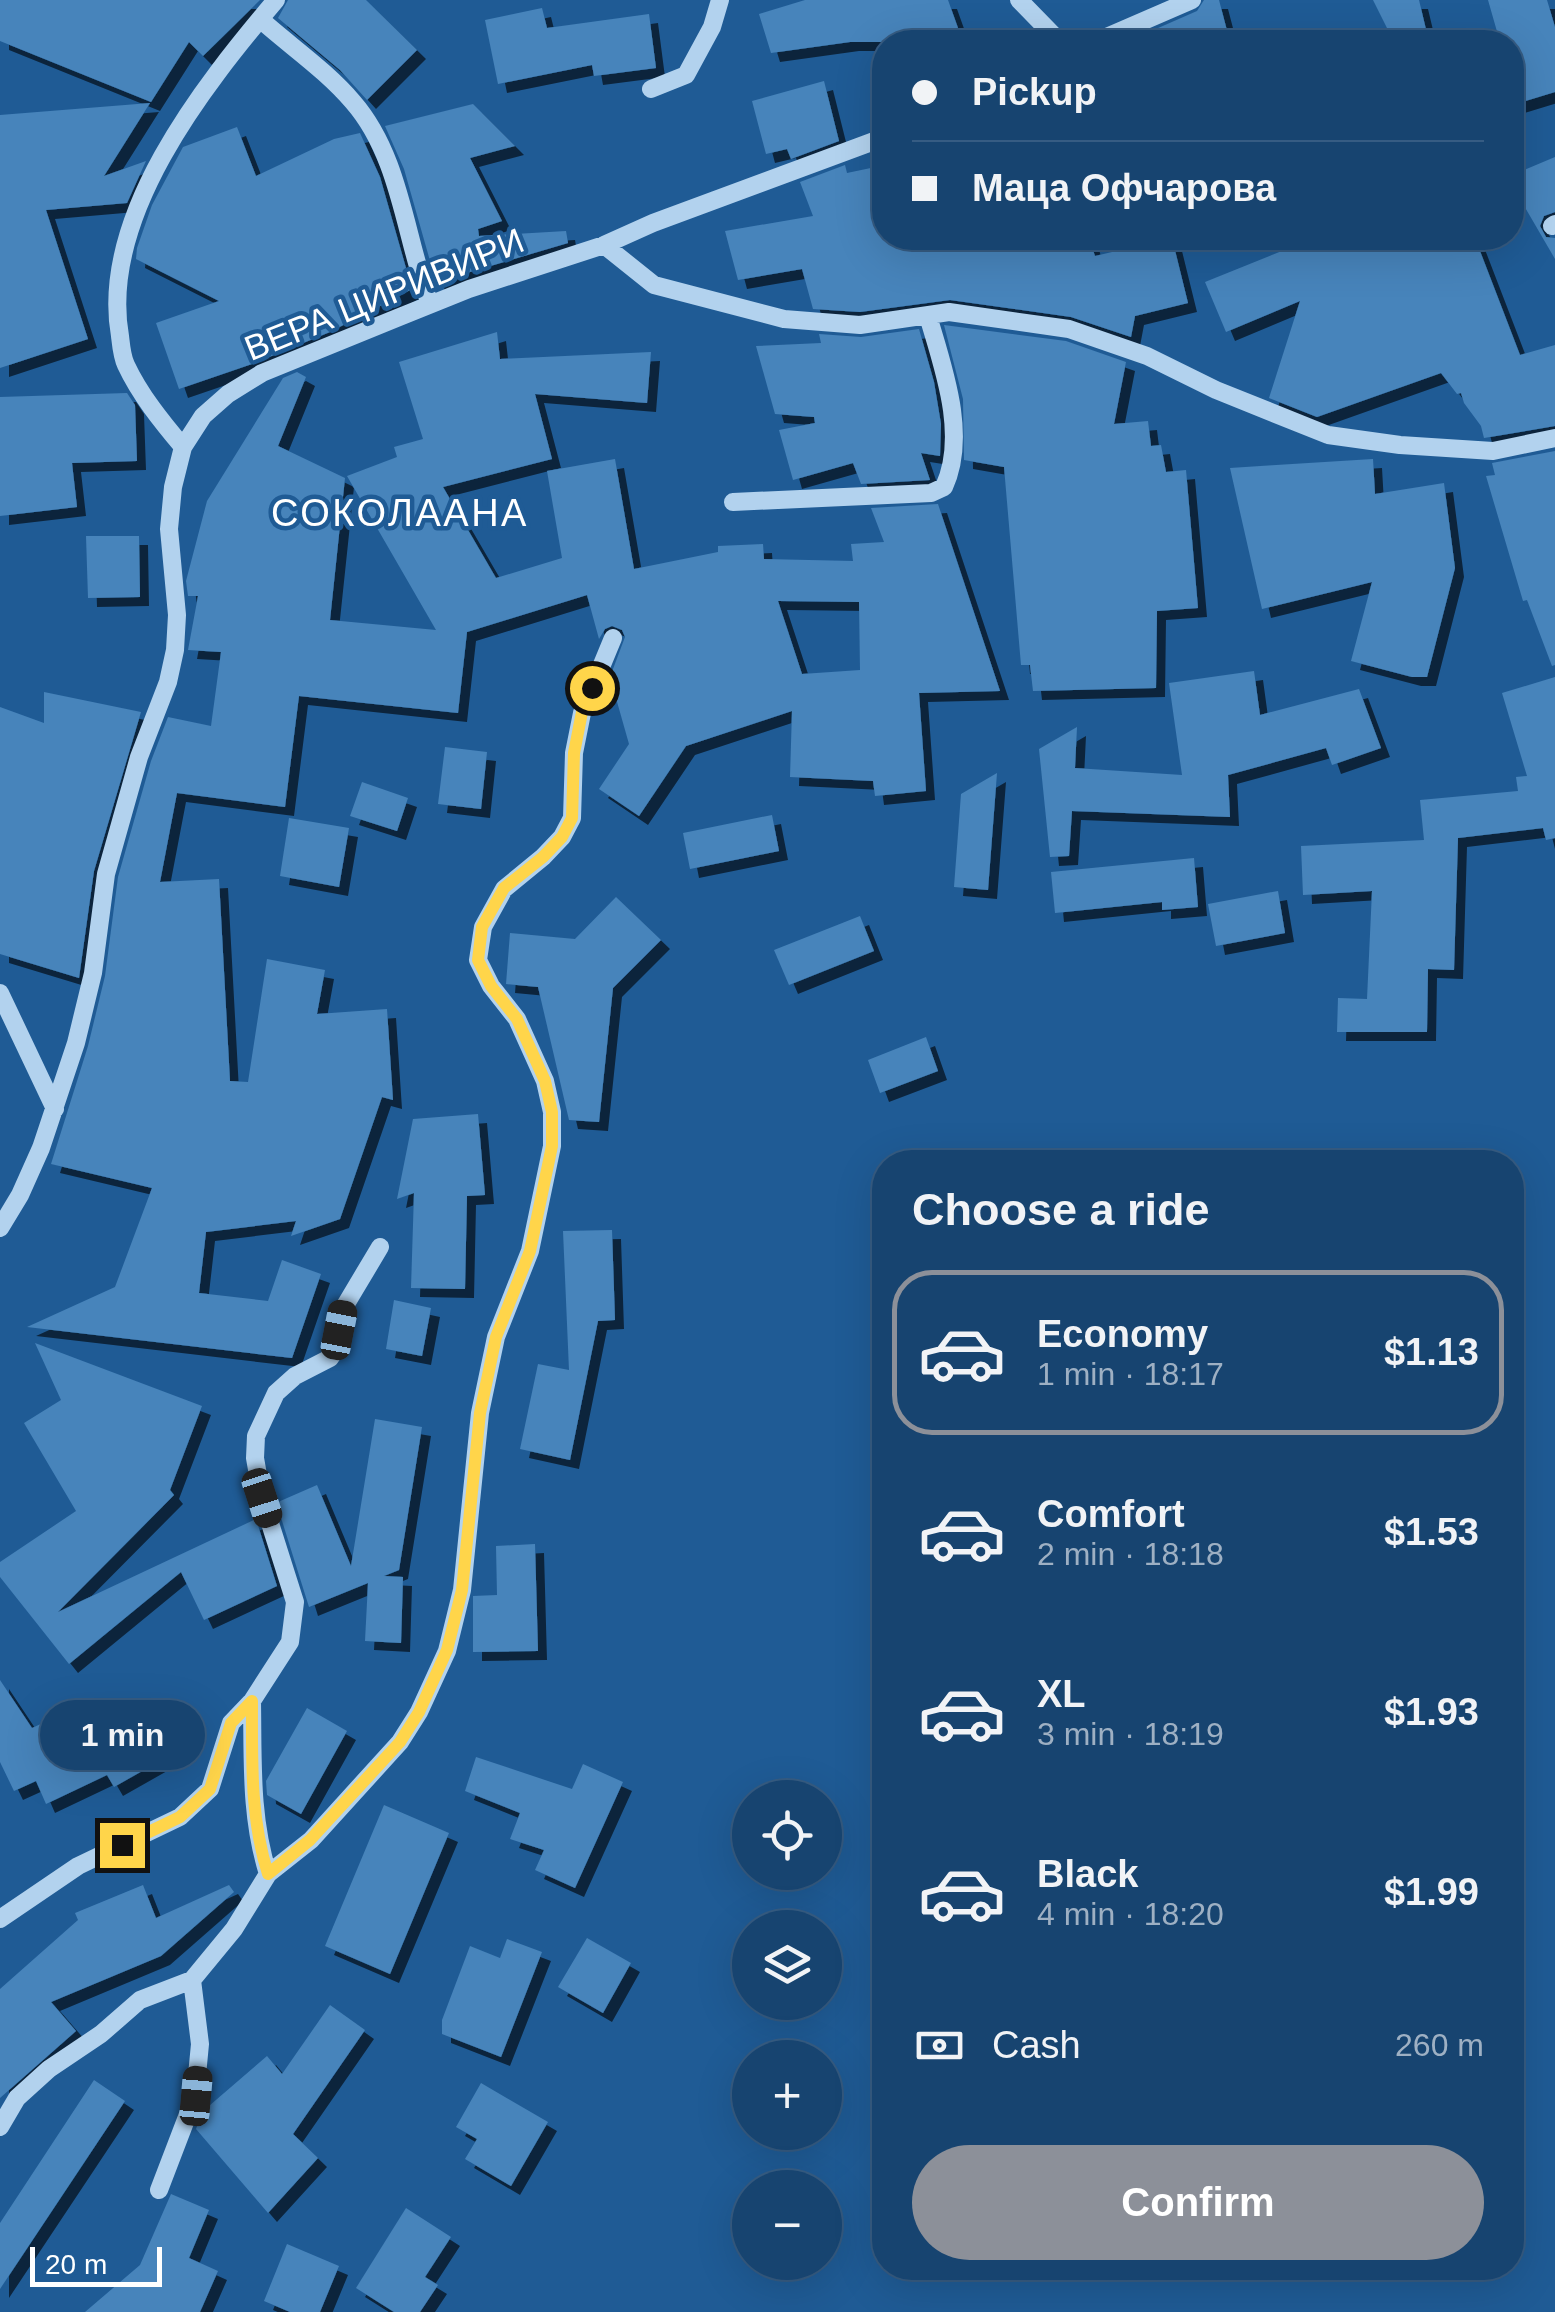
<!DOCTYPE html>
<meta charset="utf-8">
<style>
:root{--surface:#174470;--page:#244e78;--text:#f1f3f6;--muted:#9eb0c3;--line:#365c83;--accent:#8c9099}
body{margin:0;font-family:Arial,sans-serif;background:var(--page);color:var(--text);height:100vh;display:flex;flex-direction:column;font-size:38px;white-space:nowrap}
*{box-sizing:border-box;margin:0}
p{font-size:32px;color:var(--muted)}
.icon{flex:none;width:55px;height:55px;fill:none;stroke:currentColor;stroke-width:2;stroke-linecap:round;stroke-linejoin:round}
.map{position:relative;flex:1;overflow:hidden}
.drawer{position:absolute;left:872px;top:1150px;width:652px;height:1130px;display:flex;flex-direction:column;background:var(--surface);border-radius:40px;box-shadow:0 10px 40px #0002,0 0 0 2px var(--line)}
.drawer>*{flex:none}
.top-card{position:absolute;left:872px;top:30px;width:652px;height:220px;border-radius:40px;box-shadow:0 10px 40px #0002,0 0 0 2px var(--line);display:grid;align-content:center;height:220px;padding:0 40px;background:var(--surface)}
.controls{position:absolute;left:732px;top:1780px;display:grid;gap:20px}
.controls a{display:grid;place-items:center;width:110px;height:110px;border-radius:50%;background:var(--surface);box-shadow:0 10px 40px #0002,0 0 0 2px var(--line);font-size:50px}
.scale{position:absolute;left:30px;bottom:25px;width:132px;box-sizing:border-box;padding-left:10px;border:5px solid #fff;border-top:0;font-size:28px;line-height:35px;white-space:nowrap;color:#fff;-webkit-text-stroke:8px #1f5b95;paint-order:stroke}
.end{position:absolute;width:45px;height:45px;margin:-22px;border:12px solid #ffd54a;background:#111;box-shadow:0 0 0 5px #111}
.from{border-radius:50%}
.bubble{position:absolute;height:70px;border-radius:35px;background:var(--surface);box-shadow:0 10px 40px #0002,0 0 0 2px var(--line);font-size:32px;font-weight:700;line-height:70px;text-align:center}
.car{position:absolute;width:30px;height:60px;margin:-30px -15px;border-radius:12px;box-shadow:0 0 8px 2px #0007;background:linear-gradient(#222 24%,#8ab4d8 0 40%,#222 0 76%,#8ab4d8 0 86%,#222 0)}
.top-card b{display:flex;align-items:center;gap:35px;height:95px;font-size:38px}
.top-card b+b{border-top:2px solid var(--line)}
.top-card i{width:25px;height:25px;background:var(--text)}
ul{padding:0;list-style:none}
li{display:flex;align-items:center;gap:30px;height:165px;margin:0 20px 15px;padding:0 20px;border:5px solid transparent;border-radius:40px}
li div{flex:1}
li b{display:block;font-size:38px}
li em{font-style:normal;font-weight:700}
li.active{border-color:var(--accent)}
li>.icon{width:90px;height:90px;stroke-width:1.5}
h2{padding:0 40px;font-size:45px;line-height:120px}
.pay{display:flex;align-items:center;gap:25px;height:110px;padding:0 40px;font-size:38px}
.pay p{margin-inline-start:auto}
.primary-button{display:flex;gap:20px;margin-top:auto;padding:20px 40px}
.primary-button a{flex:1;height:115px;border-radius:60px;background:var(--accent);color:#fff;font-size:40px;font-weight:700;line-height:115px;text-align:center}
.map>svg:first-child{display:block}
</style>
<div class="map">
<svg width="1555" height="2312" viewBox="0 0 1555 2312">
<defs>
<filter id="shadow"><feDropShadow dx="9" dy="9" stdDeviation="0" flood-color="#0009"/></filter>
</defs>
<rect width="100%" height="100%" fill="#1f5b95"/>
<path fill="#4784bb" fill-rule="evenodd" filter="url(#shadow)" d="M 0,0 L 260,0 L 203,56 L 189,42 L 151,102 L 0,41 Z
M 288,0 L 366,0 L 417,50 L 367,100 L 340,70 L 278,18 Z
M 805,0 L 948,0 L 963,42 L 850,42 L 771,53 L 759,14 Z
M 1204,0 L 1219,0 L 1230,42 L 1152,42 L 1149,32 L 1197,11 Z
M 1373,0 L 1419,0 L 1429,42 L 1394,42 Z
M 1488,0 L 1547,0 L 1555,27 L 1555,92 L 1512,105 L 1512,42 L 1500,42 Z
M 542,8 L 547,28 L 649,14 L 656,68 L 594,76 L 592,65 L 498,84 L 485,20 Z
M 824,81 L 839,141 L 791,159 L 787,149 L 766,154 L 752,101 Z
M 150,103 L 104,176 L 146,161 L 127,203 L 46,210 L 88,339 L 0,368 L 0,115 Z
M 473,104 L 515,146 L 470,158 L 502,221 L 478,229 L 479,236 L 566,231 L 568,243 L 436,282 L 404,169 L 385,126 Z
M 237,127 L 256,176 L 334,139 L 360,133 L 380,177 L 412,289 L 330,332 L 252,364 L 179,389 L 156,323 L 219,301 L 136,259 L 137,248 L 152,205 L 183,147 Z
M 1555,157 L 1555,212 L 1544,216 L 1540,226 L 1546,237 L 1555,238 L 1555,259 L 1512,185 L 1512,175 Z
M 845,165 L 847,173 L 885,165 L 885,238 L 1089,238 L 1095,256 L 1172,238 L 1188,303 L 1135,316 L 1131,337 L 1071,317 L 950,300 L 860,312 L 813,309 L 802,269 L 738,280 L 725,231 L 813,216 L 800,182 Z
M 1314,238 L 1369,238 L 1375,251 L 1409,238 L 1475,238 L 1520,355 L 1555,345 L 1555,426 L 1484,438 L 1481,426 L 1464,403 L 1461,393 L 1457,394 L 1441,373 L 1317,417 L 1269,398 L 1300,301 L 1226,332 L 1205,282 Z
M 944,325 L 1066,341 L 1126,362 L 1114,424 L 1148,421 L 1151,446 L 1161,445 L 1166,472 L 1186,470 L 1198,608 L 1157,611 L 1156,688 L 1033,691 L 1030,665 L 1021,665 L 1004,467 L 964,460 L 963,399 Z
M 919,329 L 934,382 L 941,424 L 940,456 L 921,453 L 930,480 L 861,484 L 853,463 L 793,480 L 779,430 L 815,423 L 814,417 L 775,414 L 756,346 L 821,343 L 819,334 L 861,337 Z
M 497,332 L 500,359 L 651,352 L 647,403 L 535,394 L 552,459 L 443,487 L 496,578 L 562,558 L 547,471 L 615,459 L 634,569 L 718,552 L 718,546 L 763,544 L 764,559 L 853,561 L 851,544 L 884,542 L 871,508 L 938,504 L 1000,691 L 919,693 L 926,791 L 875,796 L 873,781 L 790,777 L 792,711 L 686,746 L 639,816 L 599,789 L 629,744 L 610,677 L 625,637 L 622,630 L 612,626 L 605,629 L 599,639 L 587,595 L 467,632 L 458,713 L 299,696 L 285,807 L 177,793 L 160,882 L 219,879 L 230,1081 L 248,1082 L 267,959 L 325,970 L 317,1014 L 387,1009 L 393,1100 L 382,1097 L 340,1219 L 291,1236 L 296,1221 L 206,1232 L 199,1293 L 268,1301 L 282,1260 L 321,1274 L 292,1358 L 27,1327 L 115,1287 L 152,1188 L 51,1164 L 88,1046 L 105,976 L 118,877 L 151,761 L 168,717 L 211,726 L 221,652 L 188,650 L 198,596 L 188,596 L 186,581 L 207,501 L 283,378 L 297,372 L 306,377 L 278,446 L 345,478 L 330,620 L 436,630 L 347,476 L 397,457 L 394,447 L 423,439 L 399,362 ZM 778,601 L 859,602 L 860,670 L 802,674 Z
M 127,393 L 135,405 L 137,461 L 72,463 L 77,507 L 0,516 L 0,397 Z
M 1555,451 L 1555,665 L 1552,666 L 1527,600 L 1523,601 L 1486,476 L 1495,475 L 1492,463 Z
M 1373,459 L 1375,494 L 1444,483 L 1455,568 L 1427,677 L 1412,677 L 1351,661 L 1372,582 L 1262,609 L 1230,468 Z
M 86,536 L 139,536 L 140,597 L 88,598 Z
M 1254,671 L 1260,715 L 1359,689 L 1381,748 L 1332,765 L 1326,748 L 1228,775 L 1230,817 L 1072,811 L 1069,856 L 1050,857 L 1039,749 L 1077,727 L 1075,768 L 1182,775 L 1169,683 Z
M 1555,677 L 1555,838 L 1546,840 L 1543,828 L 1458,838 L 1454,970 L 1428,969 L 1427,1032 L 1337,1032 L 1338,998 L 1367,999 L 1372,891 L 1303,895 L 1301,846 L 1424,840 L 1420,800 L 1518,791 L 1516,777 L 1527,776 L 1502,693 Z
M 44,692 L 141,712 L 94,871 L 79,978 L 0,954 L 0,707 L 44,723 Z
M 445,747 L 487,752 L 481,809 L 438,804 Z
M 997,773 L 988,890 L 954,887 L 961,794 Z
M 362,782 L 408,798 L 397,831 L 350,816 Z
M 772,815 L 779,851 L 690,869 L 683,833 Z
M 289,818 L 349,828 L 339,887 L 280,876 Z
M 1194,858 L 1198,907 L 1162,910 L 1162,902 L 1055,913 L 1051,872 Z
M 1278,891 L 1285,933 L 1216,946 L 1208,904 Z
M 616,897 L 661,940 L 613,988 L 599,1122 L 569,1120 L 538,987 L 506,984 L 510,933 L 575,939 Z
M 860,916 L 874,951 L 789,985 L 774,950 Z
M 926,1037 L 938,1071 L 880,1093 L 868,1060 Z
M 478,1114 L 485,1195 L 467,1196 L 465,1289 L 411,1288 L 414,1193 L 397,1199 L 413,1119 Z
M 612,1230 L 615,1320 L 598,1321 L 570,1460 L 520,1449 L 538,1364 L 569,1370 L 563,1231 Z
M 394,1300 L 431,1308 L 422,1356 L 386,1349 Z
M 35,1343 L 202,1406 L 170,1490 L 174,1495 L 58,1612 L 256,1519 L 277,1586 L 204,1620 L 181,1572 L 69,1664 L 0,1577 L 0,1562 L 76,1511 L 24,1423 L 61,1400 Z
M 375,1419 L 422,1427 L 399,1570 L 384,1576 L 403,1577 L 401,1643 L 365,1641 L 368,1583 L 309,1607 L 278,1508 L 278,1502 L 317,1485 L 351,1566 Z
M 535,1544 L 538,1651 L 473,1652 L 473,1596 L 497,1595 L 496,1546 Z
M 0,1680 L 32,1728 L 56,1717 L 70,1745 L 146,1702 L 174,1753 L 114,1787 L 107,1775 L 46,1804 L 36,1781 L 14,1791 L 0,1762 Z
M 307,1708 L 347,1731 L 301,1814 L 267,1795 L 266,1781 Z
M 476,1757 L 572,1789 L 583,1764 L 623,1782 L 575,1888 L 535,1870 L 544,1850 L 510,1839 L 520,1813 L 465,1791 Z
M 384,1805 L 449,1833 L 390,1974 L 325,1946 Z
M 143,1885 L 156,1918 L 229,1885 L 234,1892 L 161,1956 L 51,2002 L 76,2031 L 0,2098 L 0,1989 L 78,1920 L 75,1913 Z
M 587,1938 L 631,1963 L 603,2013 L 558,1987 Z
M 507,1939 L 542,1952 L 501,2057 L 442,2034 L 442,2020 L 470,1946 L 500,1958 Z
M 330,2005 L 365,2030 L 293,2134 L 318,2158 L 268,2213 L 196,2129 L 202,2112 L 267,2056 L 282,2074 Z
M 94,2080 L 125,2101 L 0,2289 L 0,2223 Z
M 481,2083 L 548,2122 L 511,2186 L 465,2159 L 477,2139 L 456,2127 Z
M 171,2194 L 209,2210 L 189,2258 L 218,2271 L 200,2312 L 85,2312 L 140,2265 Z
M 406,2208 L 451,2237 L 425,2277 L 438,2285 L 420,2312 L 394,2312 L 356,2288 Z
M 287,2244 L 339,2266 L 320,2312 L 290,2312 L 264,2301 Z"/>
<g fill="none" stroke-linecap="round" stroke-linejoin="round">
<path stroke="#b2d2ee" stroke-width="18" d="M 1019,0 L 1060,42
M 260,19 C 290,46 327,71 353,102 C 401,157 405,239 430,304
M 1095,42 L 1192,0
M 651,89 L 686,75 L 712,27 L 720,0
M 1552,226 L 1555,224
M 604,245 L 654,285 L 784,319 L 860,325 L 949,312 L 1069,329 L 1147,356 L 1216,390 L 1328,435 L 1400,445 L 1493,451 L 1555,438
M 183,447 C 162,422 140,395 126,365 C 122,357 121,345 120,336 C 99,217 203,86 276,0
M 733,502 L 931,493 L 944,487 C 968,435 943,367 928,316
M 0,993 L 55,1109
M 0,1228 L 20,1195 L 41,1148 L 76,1043 L 93,973 L 106,874 L 139,757 L 168,682 L 175,650 L 177,615 L 169,529 L 173,487 L 183,447 L 203,416 L 228,394 L 262,373 L 397,318 L 469,289 L 604,245 L 653,223 L 885,137
M 252,1701 L 290,1642 L 295,1602 L 262,1498 L 255,1458 L 256,1436 L 276,1393 L 295,1376 L 330,1358 L 338,1346 L 343,1309 L 380,1247
M 0,1919 L 78,1866 L 180,1817 L 210,1789 L 231,1723 L 252,1701 C 253,1760 250,1817 268,1874
M 0,2127 L 17,2098 L 49,2069 L 101,2034 L 140,2000 L 192,1980 L 234,1929 L 268,1874 L 311,1840 L 400,1742 L 419,1712 L 447,1651 L 462,1590 L 480,1413 L 496,1337 L 530,1251 L 552,1146 L 552,1112 L 545,1081 L 517,1019 L 491,986 L 478,960 L 483,927 L 504,889 L 543,857 L 562,837 L 572,818 L 574,753 L 582,713 L 613,638
M 159,2190 L 195,2096 L 200,2044 L 192,1980"/>
</g>
<g fill="none" stroke-linecap="round" stroke-linejoin="round">
<path stroke="#ffd54a" stroke-width="12" d="M 122,1845 L 180,1817 L 210,1789 L 231,1723 L 252,1701 C 252,1760 250,1817 268,1874 L 310,1840 L 400,1742 L 419,1712 L 447,1650 L 462,1590 L 480,1413 L 496,1337 L 530,1251 L 552,1146 L 552,1112 L 545,1081 L 517,1019 L 491,986 L 478,960 L 482,927 L 504,888 L 543,857 L 562,837 L 572,818 L 574,753 L 582,712 L 592,688"/>
</g>
<g text-anchor="middle" dominant-baseline="central" stroke-width="9" stroke-linejoin="round" paint-order="stroke">
<g font-size="35" fill="#fff" stroke="#1f5b95">
<text transform="translate(384 294) rotate(-22)">ВЕРА ЦИРИВИРИ</text>
</g>
<g font-size="38" letter-spacing="2.5" fill="#fff" stroke="#1f5b95">
<text x="400" y="513">СОКОЛААНА</text>
</g>
</g>
</svg>
<div class="controls">
<a><svg class="icon" aria-label="locate" viewBox="0 0 24 24"><circle cx="12" cy="12" r="6"/><path d="M12 2v4M12 18v4M2 12h4M18 12h4"/></svg></a>
<a><svg class="icon" aria-label="layers" viewBox="0 0 24 24"><path d="M12 4l9 5-9 5-9-5zM3 14l9 5 9-5"/></svg></a>
<a>+</a>
<a>−</a>
</div>
<div class="scale">20 m</div>
<i class="end from" style="left:592px;top:688px"></i>
<i class="end" style="left:122px;top:1845px"></i>
<div class="bubble" style="left:40px;top:1700px;width:165px">1 min</div>
<i class="car" style="left:339px;top:1330px;rotate:11deg"></i>
<i class="car" style="left:262px;top:1498px;rotate:162deg"></i>
<i class="car" style="left:196px;top:2096px;rotate:5deg"></i>
<div class="top-card">
<b><i class="from"></i>Pickup</b>
<b><i></i>Маца Офчарова</b>
</div>
<section class="drawer">
<h2>Choose a ride</h2>
<ul>
<li class="active"><svg class="icon" aria-label="car" viewBox="0 0 24 24"><path d="M5 17H2v-5l4-1 3-4h7l3 4 3 1v5h-3M9 17h6M6 11h13"/><circle cx="7" cy="17" r="2"/><circle cx="17" cy="17" r="2"/></svg><div><b>Economy</b><p>1 min · 18:17</p></div><em>$1.13</em></li>
<li><svg class="icon" aria-label="car" viewBox="0 0 24 24"><path d="M5 17H2v-5l4-1 3-4h7l3 4 3 1v5h-3M9 17h6M6 11h13"/><circle cx="7" cy="17" r="2"/><circle cx="17" cy="17" r="2"/></svg><div><b>Comfort</b><p>2 min · 18:18</p></div><em>$1.53</em></li>
<li><svg class="icon" aria-label="car" viewBox="0 0 24 24"><path d="M5 17H2v-5l4-1 3-4h7l3 4 3 1v5h-3M9 17h6M6 11h13"/><circle cx="7" cy="17" r="2"/><circle cx="17" cy="17" r="2"/></svg><div><b>XL</b><p>3 min · 18:19</p></div><em>$1.93</em></li>
<li><svg class="icon" aria-label="car" viewBox="0 0 24 24"><path d="M5 17H2v-5l4-1 3-4h7l3 4 3 1v5h-3M9 17h6M6 11h13"/><circle cx="7" cy="17" r="2"/><circle cx="17" cy="17" r="2"/></svg><div><b>Black</b><p>4 min · 18:20</p></div><em>$1.99</em></li>
</ul>
<div class="pay"><svg class="icon" aria-label="cash" viewBox="0 0 24 24"><path d="M3 7h18v10H3z"/><circle cx="12" cy="12" r="2"/></svg>Cash<p>260 m</p></div>
<div class="primary-button"><a>Confirm</a></div>
</section>
</div>
